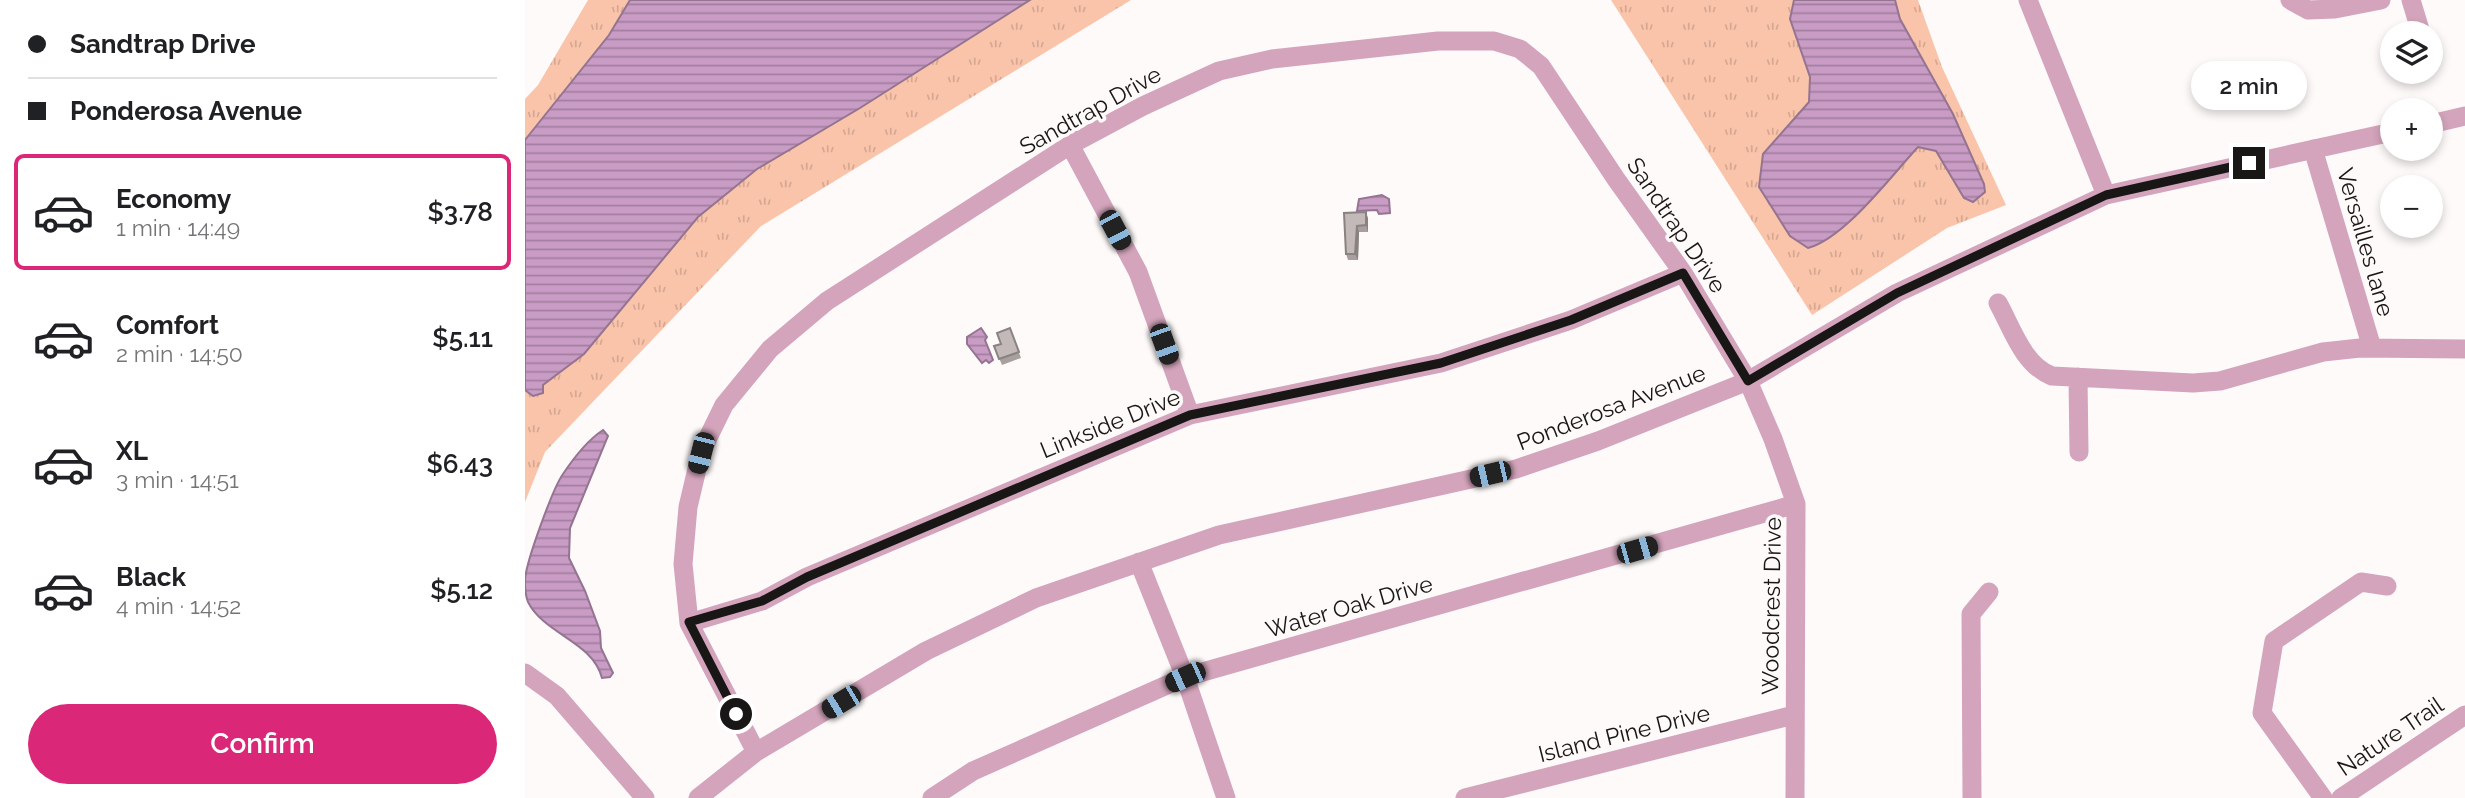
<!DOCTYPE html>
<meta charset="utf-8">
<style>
:root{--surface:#fff;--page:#f6f6f6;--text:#202124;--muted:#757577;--line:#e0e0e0;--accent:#db2777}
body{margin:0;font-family:Raleway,sans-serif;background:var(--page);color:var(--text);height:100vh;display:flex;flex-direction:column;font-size:26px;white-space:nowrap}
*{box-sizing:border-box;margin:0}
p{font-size:23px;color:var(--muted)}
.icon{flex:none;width:38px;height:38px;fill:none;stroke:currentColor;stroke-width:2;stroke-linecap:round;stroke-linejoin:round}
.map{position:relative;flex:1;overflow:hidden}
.sheet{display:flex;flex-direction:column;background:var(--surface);width:525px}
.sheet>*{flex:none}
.banner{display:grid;align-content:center;height:154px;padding:0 28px;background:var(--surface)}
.controls{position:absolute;left:1855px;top:21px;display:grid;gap:14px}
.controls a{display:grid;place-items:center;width:63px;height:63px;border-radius:50%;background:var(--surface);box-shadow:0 4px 10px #0003;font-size:35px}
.end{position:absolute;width:32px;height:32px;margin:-16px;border:9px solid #191616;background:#fff;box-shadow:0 0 0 4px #fff}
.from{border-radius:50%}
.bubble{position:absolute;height:49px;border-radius:24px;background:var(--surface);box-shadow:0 4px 10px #0003;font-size:23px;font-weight:600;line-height:49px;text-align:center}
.car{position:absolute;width:21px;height:42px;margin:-21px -10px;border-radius:9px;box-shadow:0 0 5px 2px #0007;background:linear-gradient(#222 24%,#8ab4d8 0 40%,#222 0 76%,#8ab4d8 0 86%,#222 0)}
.banner b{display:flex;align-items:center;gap:24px;height:66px;font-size:26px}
.banner b+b{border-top:2px solid var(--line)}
.banner i{width:18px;height:18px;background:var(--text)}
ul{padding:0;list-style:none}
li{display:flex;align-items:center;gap:21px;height:116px;margin:0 14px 10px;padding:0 14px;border:4px solid transparent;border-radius:10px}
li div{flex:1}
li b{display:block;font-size:26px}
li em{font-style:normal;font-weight:600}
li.on{border-color:var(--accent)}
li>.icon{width:63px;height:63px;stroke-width:1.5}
.action{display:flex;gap:14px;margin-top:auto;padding:14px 28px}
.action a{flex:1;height:80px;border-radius:42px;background:var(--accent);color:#fff;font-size:28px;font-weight:600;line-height:80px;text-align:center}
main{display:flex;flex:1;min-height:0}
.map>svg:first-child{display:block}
</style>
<main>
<section class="sheet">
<div class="banner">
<b><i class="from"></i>Sandtrap Drive</b>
<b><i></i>Ponderosa Avenue</b>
</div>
<ul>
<li class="on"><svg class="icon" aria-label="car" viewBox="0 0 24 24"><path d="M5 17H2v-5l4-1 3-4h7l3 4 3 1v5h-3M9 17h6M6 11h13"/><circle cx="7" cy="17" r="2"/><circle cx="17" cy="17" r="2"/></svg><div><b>Economy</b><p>1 min · 14:49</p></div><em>$3.78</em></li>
<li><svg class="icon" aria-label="car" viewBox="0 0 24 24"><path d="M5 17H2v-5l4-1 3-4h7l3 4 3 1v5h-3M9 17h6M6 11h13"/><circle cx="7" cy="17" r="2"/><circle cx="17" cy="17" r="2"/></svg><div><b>Comfort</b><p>2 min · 14:50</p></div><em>$5.11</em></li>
<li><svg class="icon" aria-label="car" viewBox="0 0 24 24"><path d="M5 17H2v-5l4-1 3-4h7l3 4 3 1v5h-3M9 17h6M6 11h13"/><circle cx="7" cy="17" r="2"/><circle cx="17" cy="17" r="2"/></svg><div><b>XL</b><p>3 min · 14:51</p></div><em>$6.43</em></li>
<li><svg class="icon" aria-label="car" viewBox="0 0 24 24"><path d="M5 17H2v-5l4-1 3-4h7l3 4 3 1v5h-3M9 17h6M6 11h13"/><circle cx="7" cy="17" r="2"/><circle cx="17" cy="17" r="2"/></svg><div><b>Black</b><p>4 min · 14:52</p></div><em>$5.12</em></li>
</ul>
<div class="action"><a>Confirm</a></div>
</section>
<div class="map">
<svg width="1940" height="798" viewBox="0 0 1940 798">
<defs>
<pattern id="grass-tufts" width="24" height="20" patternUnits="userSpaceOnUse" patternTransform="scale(1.75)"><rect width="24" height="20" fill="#fac4aa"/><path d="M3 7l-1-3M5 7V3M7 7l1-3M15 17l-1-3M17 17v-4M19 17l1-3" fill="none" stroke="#d6a892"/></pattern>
<pattern id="water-rules" width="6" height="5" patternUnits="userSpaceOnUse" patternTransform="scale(1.75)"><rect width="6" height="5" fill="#c99cc5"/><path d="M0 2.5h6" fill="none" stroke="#a27e9f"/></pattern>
</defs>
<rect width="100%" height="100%" fill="#fefafa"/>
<path fill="url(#grass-tufts)" d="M 63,0 L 606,0 L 236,226 L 20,452 L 0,502 L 0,390 L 8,396 L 18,385 L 59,354 L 0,294 L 0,99 L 13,85 Z
M 1086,0 L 1393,0 L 1417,67 L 1481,205 L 1422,228 L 1287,315 Z"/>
<path fill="url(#water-rules)" stroke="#947490" stroke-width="2" d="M 105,0 L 505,0 L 335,108 L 232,169 L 173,217 L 59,354 L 18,385 L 18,393 L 8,396 L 0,390 L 0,140 L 84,35 Z
M 1269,0 L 1370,0 L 1375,19 L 1428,114 L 1459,184 L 1460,192 L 1448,202 L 1439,198 L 1411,151 L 1393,147 C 1366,176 1320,238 1283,248 L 1265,236 L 1234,187 L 1238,154 L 1284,102 L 1285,77 L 1265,19 Z
M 857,195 L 864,199 L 865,213 L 854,214 L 852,210 L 832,211 L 834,199 Z
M 456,328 L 462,337 L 460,340 L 468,360 L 464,363 L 461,360 L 457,363 L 442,344 L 442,337 Z
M 78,430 L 83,436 L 45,528 L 44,558 L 60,591 L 75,631 L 76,648 L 88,673 L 85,677 L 77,678 C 67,641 20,635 3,602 C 1,597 0,587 0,581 C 0,564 28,488 38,474 C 48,459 63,440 78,430 Z"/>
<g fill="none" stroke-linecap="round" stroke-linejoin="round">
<path stroke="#d3a4bb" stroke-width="19" d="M 1503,0 L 1581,195
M 1765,0 L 1783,10 L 1810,9 L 1856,0
M 1886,0 L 1896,33
M 1906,124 L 1940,116
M 545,145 L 613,272 L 665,415
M 1788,149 L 1847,348
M 1473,303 C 1487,328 1498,365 1527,376 L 1668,383 L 1695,381 L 1798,352 L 1835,348 L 1940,349
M 1553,377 L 1554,452
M 614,562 L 660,677 L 701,798
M 164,623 L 237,601 L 282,577 L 665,415 L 916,363 L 1046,320 L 1158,273
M 0,673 L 32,696 L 120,798
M 231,752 L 164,623 L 158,564 L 163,507 L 176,452 L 199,405 L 245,349 L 302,301 L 545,145 L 618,106 L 694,71 L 747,59 L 913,41 L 969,41 L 995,49 L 1016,66 L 1091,179 L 1158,273 L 1223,381 L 1248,439 L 1271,504 L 1270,798
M 173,798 L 231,752 L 401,651 L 511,598 L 694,535 L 991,469 L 1073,441 L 1223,381 L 1372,293 L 1581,195 L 1867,132
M 407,798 L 448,771 L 660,677 L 1271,504
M 940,798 L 1269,715
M 1447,798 L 1446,614 L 1464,592
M 1798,798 L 1737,713 L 1749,641 L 1836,582 L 1862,586
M 1816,798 L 1940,715"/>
</g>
<path fill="#a89f9e" d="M 819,213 L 843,218 L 843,232 L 834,232 L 833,260 L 823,260 L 821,254 Z
M 485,328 L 496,358 L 477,365 L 469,346 L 476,344 Z"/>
<path fill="#888281" d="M 841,212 L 843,218 L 843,232 L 841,225 Z
M 832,226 L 834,232 L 833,260 L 830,254 Z"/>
<path fill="#c3b9b8" stroke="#888281" stroke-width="2" d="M 841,212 L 841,225 L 832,226 L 830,254 L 821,254 L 819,213 Z
M 485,328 L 494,352 L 474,359 L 469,346 L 476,344 L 472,333 Z"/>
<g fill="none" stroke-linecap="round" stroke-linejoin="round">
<path stroke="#191616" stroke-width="9" d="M 211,714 L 164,622 L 237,601 L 282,577 L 665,415 L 916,363 L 1046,320 L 1158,273 L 1223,381 L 1372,293 L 1581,195 L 1724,163"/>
</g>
<g text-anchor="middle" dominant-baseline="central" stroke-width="7" stroke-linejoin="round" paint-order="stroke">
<g font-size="23" fill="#191616" stroke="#fefafa">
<text transform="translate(565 110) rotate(-29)">Sandtrap Drive</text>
<text transform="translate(1152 225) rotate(56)">Sandtrap Drive</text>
<text transform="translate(1841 242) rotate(74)">Versailles lane</text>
<text transform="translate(1086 407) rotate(-21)">Ponderosa Avenue</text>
<text transform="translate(585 423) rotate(-22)">Linkside Drive</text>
<text transform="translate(824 606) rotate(-16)">Water Oak Drive</text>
<text transform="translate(1246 606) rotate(-89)">Woodcrest Drive</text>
<text transform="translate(1099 733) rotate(-14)">Island Pine Drive</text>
<text transform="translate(1865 736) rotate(-34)">Nature Trail</text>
</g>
</g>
</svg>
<div class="controls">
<a><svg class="icon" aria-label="layers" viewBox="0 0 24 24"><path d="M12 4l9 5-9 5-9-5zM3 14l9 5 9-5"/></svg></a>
<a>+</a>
<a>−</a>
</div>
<i class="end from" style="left:211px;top:714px"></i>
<i class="end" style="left:1724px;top:163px"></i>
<div class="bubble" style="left:1666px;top:61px;width:116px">2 min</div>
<i class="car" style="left:590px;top:230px;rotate:152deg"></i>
<i class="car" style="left:639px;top:344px;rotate:160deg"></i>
<i class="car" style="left:176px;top:453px;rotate:194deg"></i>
<i class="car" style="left:965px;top:474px;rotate:257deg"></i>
<i class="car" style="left:1112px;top:550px;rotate:74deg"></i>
<i class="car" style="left:660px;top:677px;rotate:246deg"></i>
<i class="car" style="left:316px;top:702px;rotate:239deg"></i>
</div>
</main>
